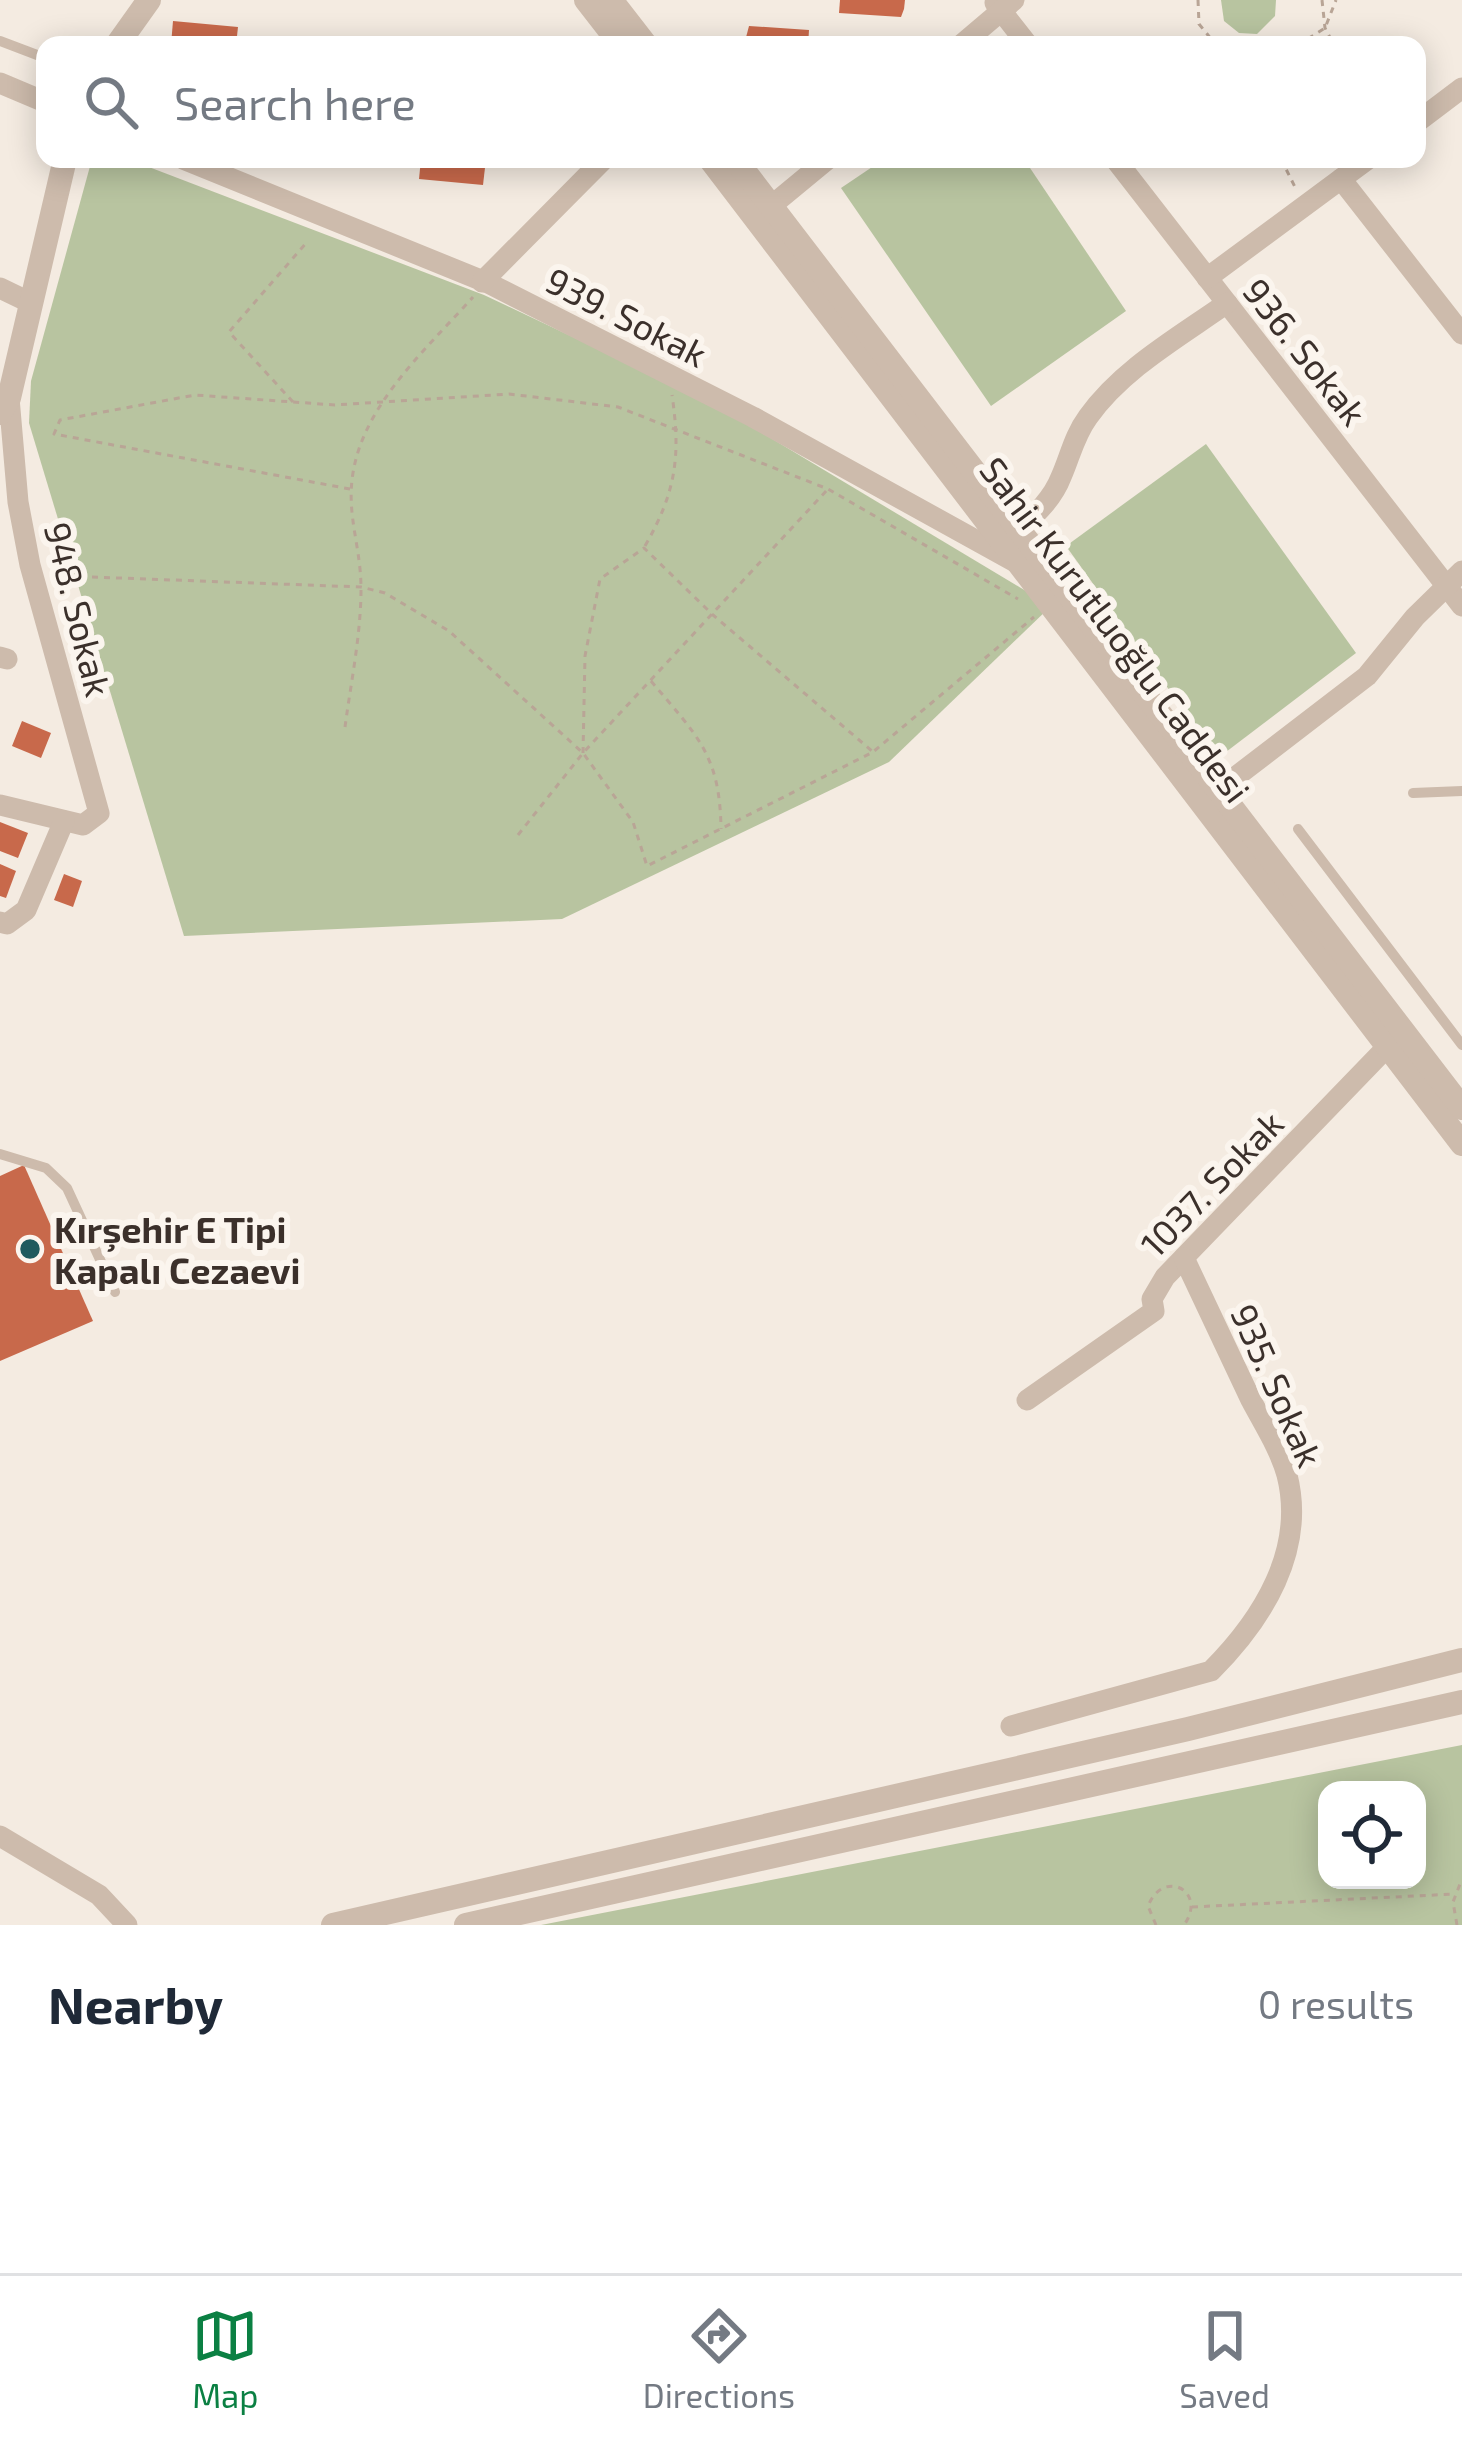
<!DOCTYPE html>
<meta charset="utf-8">
<style>
:root{--surface:#fff;--page:#f2f2f3;--text:#1f2937;--muted:#747a83;--line:#e0e1e3;--accent:#0b8043}
body{margin:0;font-family:"Exo 2",sans-serif;background:var(--page);color:var(--text)}
.controls{position:absolute;right:36px;bottom:36px;display:grid;overflow:hidden;border-radius:24px;box-shadow:0 6px 30px #0003}
.controls button{width:108px;height:108px;display:grid;place-items:center;padding:0;border:0;border-bottom:3px solid var(--line);background:var(--surface);color:var(--text);font:60px sans-serif}
.list{margin:0;padding:0;list-style:none}
h2{display:flex;justify-content:space-between;align-items:center;height:156px;margin:0;padding:0 48px;font-size:51px}
h2 small{font-size:39px;font-weight:400;color:var(--muted)}
.icon{flex:none;width:66px;height:66px;fill:none;stroke:currentColor;stroke-width:2;stroke-linecap:round;stroke-linejoin:round}
.map{position:relative;flex:none;width:1462px;height:1925px;overflow:hidden}
.search{position:absolute;background:var(--surface);box-shadow:0 6px 30px #0003;left:36px;right:36px;top:36px;height:132px;display:flex;align-items:center;gap:30px;box-sizing:border-box;padding:0 42px;border-radius:24px;color:var(--muted);font-size:45px}
.sheet{height:348px;background:var(--surface)}
nav{display:flex;justify-content:space-around;align-items:center;box-sizing:border-box;height:168px;border-top:3px solid var(--line);background:var(--surface);font-size:33px;color:var(--muted)}
nav a{display:grid;justify-items:center;gap:6px}
nav .on{color:var(--accent)}
.map>svg:first-child{display:block}
.green{fill:#b8c4a0;fill-rule:evenodd}
.building{fill:#c8694b}
.lines{fill:none;stroke-linecap:round;stroke-linejoin:round}
.path{stroke:#b9a596;stroke-width:3;stroke-dasharray:6 6;stroke-linecap:butt}
.service{stroke:#cdbbac;stroke-width:10}
.minor{stroke:#cdbbac;stroke-width:21}
.tertiary{stroke:#cdbbac;stroke-width:24}
.poi-dot{fill:#1f5a5e;stroke:#fbf5ee;stroke-width:4.5}
.labels{text-anchor:middle;dominant-baseline:central;stroke-width:12;stroke-linejoin:round;paint-order:stroke}
.street-label{font-size:36px;fill:#3b302b;stroke:#fbf5ee}
.poi-label{font-size:36px;font-weight:bold;fill:#3b302b;stroke:#fbf5ee;text-anchor:start}
</style>
<div class="map">
<svg width="1462" height="1925" viewBox="0 0 1462 1925">
<rect width="100%" height="100%" fill="#f4ebe1"/>
<g class="green">
<polygon points="1221,0 1276,0 1275,16 1257,34 1239,33 1224,21"/>
<polygon points="92,159 128,159 484,295 714,404 1051,606 889,762 562,919 184,936 29,423 31,381"/>
<polygon points="884,159 1024,159 1126,311 991,406 841,188"/>
<polygon points="1206,444 1356,653 1218,758 1066,546"/>
<path d="M1462,1745V1925H541ZM1327,1790H1417V1880H1327Z"/>
</g>
<g class="building">
<polygon points="840,0 905,0 904,9 901,17 839,13"/>
<polygon points="173,21 238,27 236,45 171,45"/>
<polygon points="749,26 809,30 808,45 744,45"/>
<polygon points="421,159 486,159 483,185 419,179"/>
<polygon points="22,721 51,733 41,758 12,746"/>
<polygon points="0,822 28,833 18,858 0,851"/>
<polygon points="0,864 16,871 6,898 0,896"/>
<polygon points="64,874 82,881 73,907 54,900"/>
<polygon points="24,1165 93,1321 0,1361 0,1176"/>
</g>
<g class="lines">
<g class="path">
<polyline points="1198,0 1199,24 1216,45"/>
<polyline points="1322,0 1325,28 1334,45"/>
<polyline points="1298,45 1325,28 1336,0"/>
<polyline points="1281,159 1296,189"/>
<polyline points="293,402 229,332 307,242"/>
<polyline points="350,489 54,434 60,420 195,395 335,405 509,394 618,407 828,489 1018,599"/>
<path d="M645,546C676,492 681,456 672,395"/>
<polyline points="92,577 361,587 385,593 449,631 583,753 633,822 647,866 873,752 1034,617"/>
<path d="M651,681C697,736 720,754 721,829"/>
<path d="M345,727C351,682 361,634 361,589C361,539 341,506 358,452C377,392 432,343 473,297"/>
<polyline points="583,753 585,656 600,579 644,548 713,615 872,751"/>
<polyline points="518,835 583,753 828,489"/>
<polyline points="1192,1907 1455,1894"/>
<path d="M1156,1925L1148,1906C1164,1867 1208,1892 1184,1925"/>
<polyline points="1457,1925 1453,1902 1462,1879"/>
</g>
<g class="service">
<polyline points="0,41 45,58"/>
<polyline points="1413,793 1462,791"/>
<polyline points="1298,829 1462,1045"/>
<polyline points="0,1154 46,1168 67,1188 115,1292"/>
</g>
<g class="minor">
<polyline points="995,3 1028,45"/>
<polyline points="961,45 1014,0"/>
<polyline points="0,83 45,102"/>
<polyline points="1417,122 1462,88"/>
<polyline points="183,159 488,283 753,417 1019,564"/>
<polyline points="1115,159 1462,606"/>
<polyline points="1341,179 1462,334"/>
<polyline points="759,216 828,159"/>
<polyline points="1207,278 1368,159"/>
<polyline points="482,282 604,159"/>
<polyline points="0,288 31,303"/>
<path d="M1020,529C1036,514 1053,498 1061,477C1070,457 1074,436 1088,417C1122,369 1179,337 1227,303"/>
<polyline points="0,657 7,659"/>
<polyline points="1208,798 1367,676 1415,617 1462,571"/>
<polyline points="0,805 83,825 99,813 30,565 18,502 9,398"/>
<polyline points="0,922 7,924 26,910 64,821"/>
<polyline points="1027,1400 1154,1311 1152,1299 1165,1277 1388,1046"/>
<path d="M1011,1726L1211,1671C1263,1619 1306,1550 1287,1475C1280,1449 1263,1423 1251,1400C1229,1353 1206,1305 1184,1258"/>
<polyline points="0,1836 99,1895 127,1925"/>
</g>
<g class="tertiary">
<polyline points="586,0 621,45"/>
<polyline points="611,0 646,45"/>
<polyline points="117,45 149,0"/>
<polyline points="710,159 1462,1144"/>
<polyline points="735,159 1462,1108"/>
<polyline points="0,413 9,398 65,159"/>
<polyline points="333,1925 1188,1729 1462,1660"/>
<polyline points="466,1925 1462,1702"/>
</g>
</g>
<circle class="poi-dot" cx="30" cy="1249" r="12"/>
<g class="labels">
<g class="street-label">
<text transform="translate(627 316) rotate(27)">939. Sokak</text>
<text transform="translate(1306 351) rotate(52)">936. Sokak</text>
<text transform="translate(79 609) rotate(76)">948. Sokak</text>
<text transform="translate(1116 629) rotate(53)">Sahir Kurutluoğlu Caddesi</text>
<text transform="translate(1211 1183) rotate(-46)">1037. Sokak</text>
<text transform="translate(1278 1385) rotate(66)">935. Sokak</text>
</g>
<g class="poi-label">
<text x="54" y="1228">Kırşehir E Tipi<tspan x="54" dy="41">Kapalı Cezaevi</tspan></text>
</g>
</g>
</svg>
<div class="controls">
<button><svg class="icon" aria-label="locate" viewBox="0 0 24 24"><circle cx="12" cy="12" r="6"/><path d="M12 2v4M12 18v4M2 12h4M18 12h4"/></svg></button>
</div>
<div class="search"><svg class="icon" aria-label="search" viewBox="0 0 24 24"><circle cx="10" cy="10" r="6"/><path d="M15 15l6 6"/></svg>Search here</div>
</div>
<section class="sheet">
<h2>Nearby<small>0 results</small></h2>
<ul class="list">
</ul>
</section>
<nav>
<a class="on"><svg class="icon" aria-label="map" viewBox="0 0 24 24"><path d="M3 6l6-2 6 2 6-2v14l-6 2-6-2-6 2zM9 4v14M15 6v14"/></svg>Map</a>
<a><svg class="icon" aria-label="directions" viewBox="0 0 24 24"><path d="M12 3l9 9-9 9-9-9zM9 14v-3h6M13 9l2 2-2 2"/></svg>Directions</a>
<a><svg class="icon" aria-label="saved" viewBox="0 0 24 24"><path d="M7 4h10v16l-5-4-5 4z"/></svg>Saved</a>
</nav>
